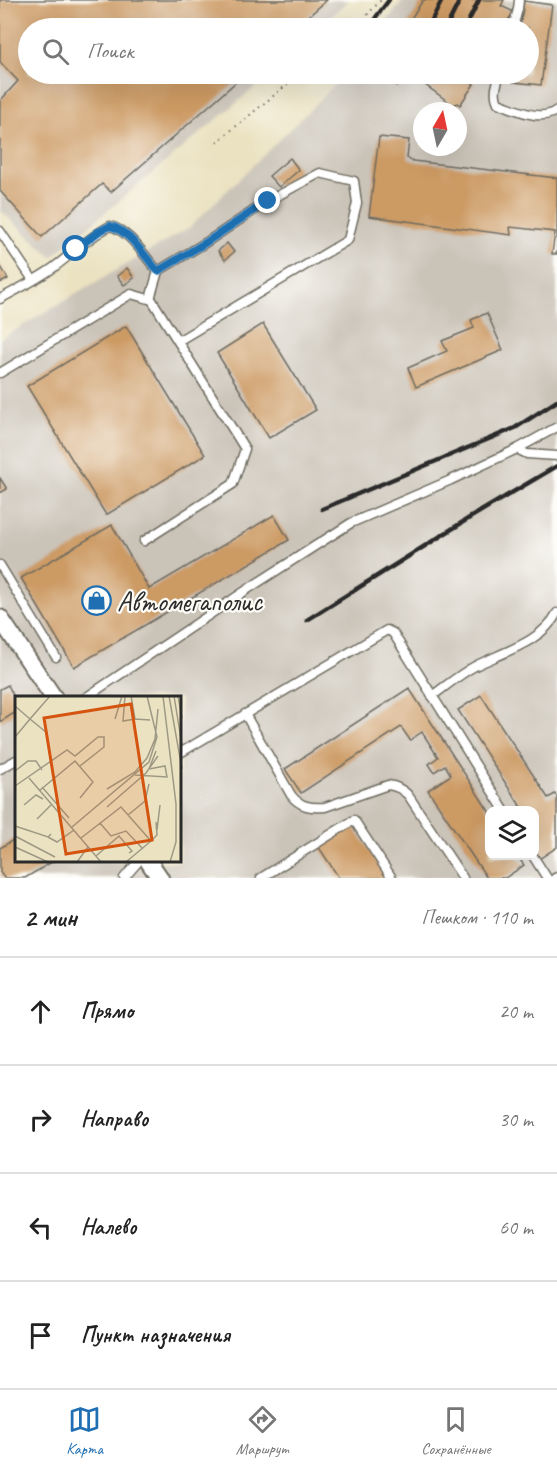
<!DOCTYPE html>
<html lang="ru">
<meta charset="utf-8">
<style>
:root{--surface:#fff;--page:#f2f2f2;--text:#222;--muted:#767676;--line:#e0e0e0;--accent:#1f6fb2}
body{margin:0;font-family:Caveat,sans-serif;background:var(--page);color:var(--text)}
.controls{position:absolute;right:18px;bottom:18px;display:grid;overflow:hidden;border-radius:12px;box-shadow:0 6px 24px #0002}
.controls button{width:54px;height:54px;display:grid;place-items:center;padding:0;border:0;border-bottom:2px solid var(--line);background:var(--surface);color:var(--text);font:30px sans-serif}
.compass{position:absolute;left:413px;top:102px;width:54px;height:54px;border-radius:50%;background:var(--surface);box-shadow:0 6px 24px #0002;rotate:9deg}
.stop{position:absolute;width:18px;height:18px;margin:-14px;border:4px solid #1f6fb2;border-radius:50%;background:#fff}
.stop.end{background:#1f6fb2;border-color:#fff;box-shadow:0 2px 6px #0008}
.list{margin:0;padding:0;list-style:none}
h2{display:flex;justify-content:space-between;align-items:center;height:78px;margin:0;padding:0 24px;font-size:26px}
h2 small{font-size:20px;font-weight:400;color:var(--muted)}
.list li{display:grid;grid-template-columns:39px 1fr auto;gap:18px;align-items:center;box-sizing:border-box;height:108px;padding:0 24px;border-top:2px solid var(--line)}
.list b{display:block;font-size:22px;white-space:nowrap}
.list em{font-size:20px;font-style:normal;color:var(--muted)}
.icon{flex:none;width:33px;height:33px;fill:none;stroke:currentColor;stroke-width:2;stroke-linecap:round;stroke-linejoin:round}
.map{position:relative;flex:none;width:557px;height:878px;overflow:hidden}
.search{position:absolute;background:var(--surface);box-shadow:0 6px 24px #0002;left:18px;right:18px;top:18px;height:66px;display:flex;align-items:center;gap:15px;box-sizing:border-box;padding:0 21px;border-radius:33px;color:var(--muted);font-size:22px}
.sheet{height:510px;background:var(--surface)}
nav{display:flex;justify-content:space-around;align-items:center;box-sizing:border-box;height:84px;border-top:2px solid var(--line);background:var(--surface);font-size:16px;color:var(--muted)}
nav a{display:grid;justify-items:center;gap:3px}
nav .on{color:var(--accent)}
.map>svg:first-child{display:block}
.industrial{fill:#cac3b8;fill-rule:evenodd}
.building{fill:#cc9a63}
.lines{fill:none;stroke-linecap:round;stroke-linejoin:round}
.service-casing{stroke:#6e6b60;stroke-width:11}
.minor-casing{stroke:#6e6b60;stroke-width:20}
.path{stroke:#6e6b60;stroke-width:2;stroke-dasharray:1.5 4.5;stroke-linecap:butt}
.service{stroke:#fff;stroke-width:8}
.minor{stroke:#fff;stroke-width:16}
.rail{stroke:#2b2b2b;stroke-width:4.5}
.route{stroke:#1f6fb2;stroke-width:8}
.labels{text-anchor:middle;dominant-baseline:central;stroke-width:4.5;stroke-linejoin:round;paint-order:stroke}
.poi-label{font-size:28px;fill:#2b2b2b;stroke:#fdfcf7;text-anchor:start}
.inset-road{fill:none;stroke:#9e9985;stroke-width:1.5}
.view{fill:#d5540f;fill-opacity:0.15;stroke:#d5540f;stroke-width:3}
.inset-edge{fill:none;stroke:#2b2b2b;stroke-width:3}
</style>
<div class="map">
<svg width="557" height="878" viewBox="0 0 557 878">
<rect width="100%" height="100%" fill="#fdfcf7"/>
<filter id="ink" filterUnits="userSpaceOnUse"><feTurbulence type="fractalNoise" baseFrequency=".0167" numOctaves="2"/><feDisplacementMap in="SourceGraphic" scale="12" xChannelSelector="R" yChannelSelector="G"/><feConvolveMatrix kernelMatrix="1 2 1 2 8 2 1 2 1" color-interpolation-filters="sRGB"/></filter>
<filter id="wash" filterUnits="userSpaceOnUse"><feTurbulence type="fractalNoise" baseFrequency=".008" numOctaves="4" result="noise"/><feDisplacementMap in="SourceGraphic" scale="24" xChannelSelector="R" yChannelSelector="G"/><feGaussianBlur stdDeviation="1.35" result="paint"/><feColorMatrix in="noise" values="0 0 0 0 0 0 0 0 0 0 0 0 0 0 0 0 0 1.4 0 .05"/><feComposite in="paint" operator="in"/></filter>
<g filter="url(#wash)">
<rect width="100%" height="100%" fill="#ebe2c1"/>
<g class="industrial">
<polygon points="0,0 349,0 318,28 28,28 28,74 271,74 52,257 0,210"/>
<path d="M403,0H557V878H0V339L190,227L346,74H528V28H382ZM422,111H458V147H422ZM16,698H180V862H16ZM490,810H534V856H490Z"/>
</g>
<g id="blocks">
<g class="building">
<polygon points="0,0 327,0 295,28 28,28 28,74 245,74 111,192 102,184 42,237 0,191 0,101 18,81 0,62"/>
<polygon points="423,0 504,0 501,6 514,12 502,28 405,28"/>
<polygon points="524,1 552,5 541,85 513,82 514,74 528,74 528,28 520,28"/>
<polygon points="391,74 401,74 405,77 397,86 388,78"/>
<polygon points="410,74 470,74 467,78 474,84 460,105 457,103 453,105"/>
<polygon points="379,137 409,140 407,158 413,161 557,178 557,254 552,254 555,232 510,227 511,235 369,216"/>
<polygon points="290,158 299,170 279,187 269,176"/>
<polygon points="227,243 234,252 225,260 218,251"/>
<polygon points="0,265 8,279 0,283"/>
<polygon points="127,268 134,278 124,285 117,276"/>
<polygon points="487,313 503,350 416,387 408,368 447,351 442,341 474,328 471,320"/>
<polygon points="263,324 316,410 269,438 217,353"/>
<polygon points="126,326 205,455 106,515 27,386"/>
<polygon points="0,478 7,489 0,493"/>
<polygon points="274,515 289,540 74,667 21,578 112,525 149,589"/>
<polygon points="8,685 16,701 16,712 0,722 0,689"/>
<polygon points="409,688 490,813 490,856 517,856 524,865 505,878 487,878 428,790 451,775 445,765 434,772 429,764 438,757 422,732 410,740 401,727 301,793 285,769"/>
<polygon points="481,695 548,798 555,794 557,797 557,847 539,859 534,852 534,810 523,810 458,710"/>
<polygon points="352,824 388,878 339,878 318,846"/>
<polygon points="16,838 16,862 52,862 25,878 4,878 0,872 0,848"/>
</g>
</g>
</g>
<g filter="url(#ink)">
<use href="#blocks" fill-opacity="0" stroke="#6e6b60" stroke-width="1.5"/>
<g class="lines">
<defs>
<g id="service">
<polyline points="513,28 518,9 519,0"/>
<path d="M500,74C497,84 493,93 498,103C516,109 540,123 557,110"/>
<polyline points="0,231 33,280"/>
<path d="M0,299C18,289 36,280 53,268C72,254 89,237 110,226C130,231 144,256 158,271L205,243L268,201L320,173L354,181L357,203L348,240L178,341"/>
<polyline points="150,299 158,271"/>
<polyline points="0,373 131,294 152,300 245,449 233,484 144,541"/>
<polyline points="517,449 527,454 557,456"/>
<polyline points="0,565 56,657"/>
<path d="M432,696C446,686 460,674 475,666C503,652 542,642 557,613"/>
<polyline points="85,698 251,587 351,523 451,480 517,449 557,427"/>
<path d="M245,714L291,795C300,807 311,808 325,807L388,785C397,786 402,789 408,795L463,878"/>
<polyline points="180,753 387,630 393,633 504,810"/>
<polyline points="0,769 16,760"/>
<polyline points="533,856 547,878"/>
<polyline points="124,878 138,862"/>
<polyline points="261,878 354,820 392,878"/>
<polyline points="555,878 557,877"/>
</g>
<g id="minor">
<polyline points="0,618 54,698"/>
<polyline points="149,862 160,878"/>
</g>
</defs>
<use href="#service" class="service-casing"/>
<use href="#minor" class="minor-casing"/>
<g class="path">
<polyline points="355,28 381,0"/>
<polyline points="217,142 300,74"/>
</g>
<use href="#service" class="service"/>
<use href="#minor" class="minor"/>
<g class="rail">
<polyline points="376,17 389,0"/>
<polyline points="428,28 442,0"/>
<polyline points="446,28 460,0"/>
<polyline points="465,28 479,0"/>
<polyline points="441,76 443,74"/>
<polyline points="322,509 515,428 557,401"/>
<polyline points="307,620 471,517 557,466"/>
</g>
</g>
</g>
<g class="lines" filter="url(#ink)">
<path class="route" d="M76,249L98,232L110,226C130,231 144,256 158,271L205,243L268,201"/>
</g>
<defs>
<symbol id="shop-ring" viewBox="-11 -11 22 22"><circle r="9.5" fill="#fdfcf7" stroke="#1f6fb2" stroke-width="1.5"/><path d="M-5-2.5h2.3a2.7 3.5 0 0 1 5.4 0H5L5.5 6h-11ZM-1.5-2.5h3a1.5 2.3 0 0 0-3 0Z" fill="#1f6fb2"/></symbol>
</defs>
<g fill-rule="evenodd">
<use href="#shop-ring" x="80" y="584" width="33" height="33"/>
</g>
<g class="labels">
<g class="poi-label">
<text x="117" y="601">Автомегаполис</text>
</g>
</g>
<g transform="translate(15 696)">
<rect width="166" height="166" fill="#ebe2c1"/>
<path class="inset-road" d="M110,0L108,25L120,23M116,0L120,23L135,24M148,0L161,108V146L155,166M154,0L167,73M159,0L167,49M163,0L167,22M0,10L15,23L0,41M100,23L107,0M32,37L15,23L35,0M0,75L13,65H21L27,74M120,79L152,81L150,70L134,73L141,55M14,82L86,166M0,90L52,54L60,60L83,41H89V51L65,70M27,91L54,122M92,93L120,76L132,62L140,43L143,13M24,95L60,65L78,86L65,102M9,109L21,99L28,103M92,111L131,77L143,60M113,119L130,105L134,88M22,123L36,109M85,127L96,140L111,135L128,153M0,130L33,141L36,138M57,131L134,66L142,41L132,0M142,134L145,109M0,140L40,161M33,141L42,146L59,134M66,142L106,111L136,145L111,166M136,145L142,139L141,126M0,151L33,166M81,160L104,140L117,155L114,157M62,166L73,151"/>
<path class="view" d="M116,8L137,144L51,158L29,22Z"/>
<rect width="166" height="166" class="inset-edge"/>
</g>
</svg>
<div class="controls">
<button><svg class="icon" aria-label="layers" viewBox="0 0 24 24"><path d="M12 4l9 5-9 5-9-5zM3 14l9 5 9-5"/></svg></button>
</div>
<svg class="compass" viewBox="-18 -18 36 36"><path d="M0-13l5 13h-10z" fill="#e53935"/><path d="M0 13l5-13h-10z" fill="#767676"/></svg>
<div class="stop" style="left:76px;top:249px"></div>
<div class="stop end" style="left:268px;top:201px"></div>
<div class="search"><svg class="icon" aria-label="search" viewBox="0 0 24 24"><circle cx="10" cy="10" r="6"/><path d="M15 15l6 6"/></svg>Поиск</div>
</div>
<section class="sheet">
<h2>2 мин<small>Пешком · 110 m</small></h2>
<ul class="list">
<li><svg class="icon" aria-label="ahead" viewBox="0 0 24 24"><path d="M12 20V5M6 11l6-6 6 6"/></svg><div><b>Прямо</b></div><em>20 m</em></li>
<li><svg class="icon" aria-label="right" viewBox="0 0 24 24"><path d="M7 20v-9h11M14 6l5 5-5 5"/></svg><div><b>Направо</b></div><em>30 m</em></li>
<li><svg class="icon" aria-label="left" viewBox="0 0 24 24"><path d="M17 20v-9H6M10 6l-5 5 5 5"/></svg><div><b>Налево</b></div><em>60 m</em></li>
<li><svg class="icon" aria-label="arrive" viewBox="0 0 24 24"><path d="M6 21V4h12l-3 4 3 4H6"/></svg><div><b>Пункт назначения</b></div></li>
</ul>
</section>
<nav>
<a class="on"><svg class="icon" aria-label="map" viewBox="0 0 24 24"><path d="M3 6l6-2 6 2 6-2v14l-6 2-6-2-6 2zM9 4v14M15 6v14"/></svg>Карта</a>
<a><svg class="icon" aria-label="directions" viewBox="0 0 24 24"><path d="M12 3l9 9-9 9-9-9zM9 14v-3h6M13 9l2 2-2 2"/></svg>Маршрут</a>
<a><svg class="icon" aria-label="saved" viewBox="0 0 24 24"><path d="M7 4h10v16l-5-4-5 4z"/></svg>Сохранённые</a>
</nav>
